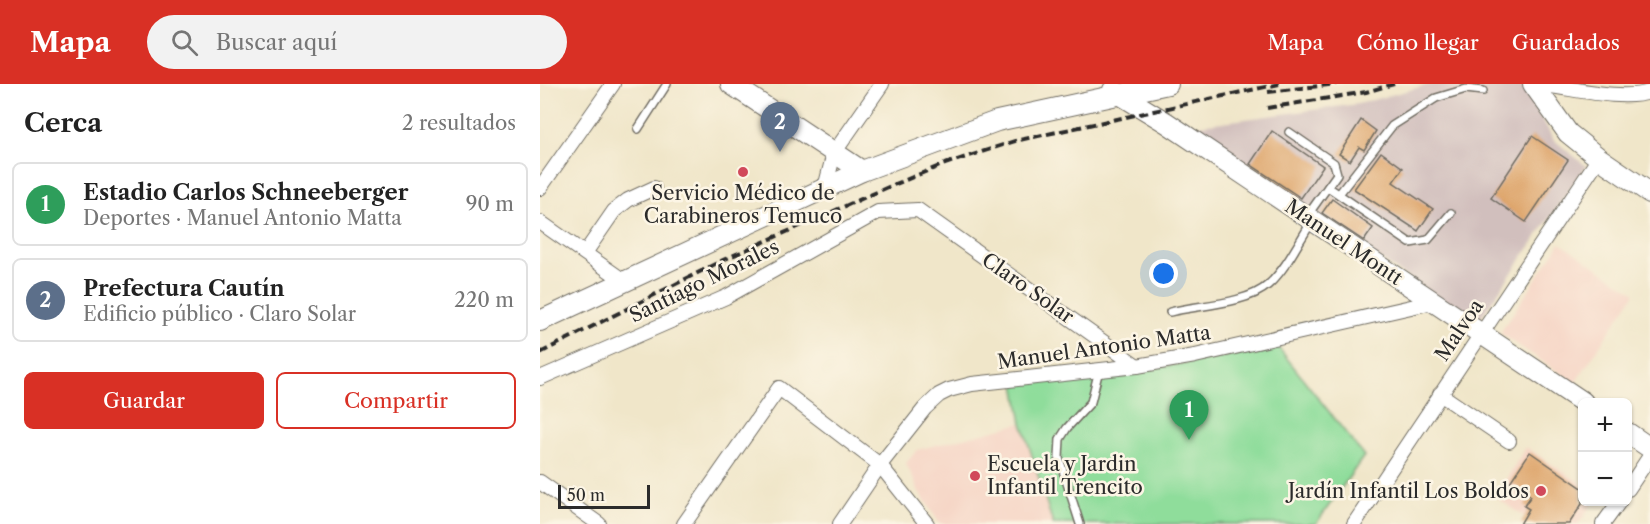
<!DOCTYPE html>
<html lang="es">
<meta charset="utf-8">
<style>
:root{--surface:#fff;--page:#f2f2f2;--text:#222;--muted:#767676;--line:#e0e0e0;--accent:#d93025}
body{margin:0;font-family:"Libre Caslon Text",serif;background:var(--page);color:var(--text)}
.controls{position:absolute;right:18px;bottom:18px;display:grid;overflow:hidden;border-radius:9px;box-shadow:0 2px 4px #0004}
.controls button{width:54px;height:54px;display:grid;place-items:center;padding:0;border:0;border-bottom:2px solid var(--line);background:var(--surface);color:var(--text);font:30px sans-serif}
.scale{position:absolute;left:18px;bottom:15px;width:92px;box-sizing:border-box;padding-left:6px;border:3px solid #2b2b2b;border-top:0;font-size:16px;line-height:21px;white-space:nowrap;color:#2b2b2b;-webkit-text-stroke:4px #fcf5e5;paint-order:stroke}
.you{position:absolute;left:624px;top:190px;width:21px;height:21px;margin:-15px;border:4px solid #fff;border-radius:50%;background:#1a73e8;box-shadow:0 0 0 9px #1a73e833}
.badge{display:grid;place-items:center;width:39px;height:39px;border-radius:50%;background:var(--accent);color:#fff;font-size:20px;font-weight:700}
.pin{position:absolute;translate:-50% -50px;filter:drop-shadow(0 2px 3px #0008)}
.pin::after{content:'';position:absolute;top:32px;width:21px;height:18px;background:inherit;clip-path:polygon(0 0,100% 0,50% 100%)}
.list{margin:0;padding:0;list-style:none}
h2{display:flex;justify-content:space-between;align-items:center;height:78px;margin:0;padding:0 24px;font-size:26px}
h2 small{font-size:20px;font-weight:400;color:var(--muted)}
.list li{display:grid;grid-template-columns:39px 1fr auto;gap:18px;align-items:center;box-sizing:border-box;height:84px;margin:0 12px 12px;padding:0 12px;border:2px solid var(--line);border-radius:9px}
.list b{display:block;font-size:22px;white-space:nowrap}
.list p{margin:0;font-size:20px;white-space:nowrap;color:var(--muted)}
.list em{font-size:20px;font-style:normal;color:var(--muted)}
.actions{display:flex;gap:12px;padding:18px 24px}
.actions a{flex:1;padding:14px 0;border:2px solid var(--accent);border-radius:9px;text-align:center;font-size:21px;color:var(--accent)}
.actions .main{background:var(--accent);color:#fff}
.icon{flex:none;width:33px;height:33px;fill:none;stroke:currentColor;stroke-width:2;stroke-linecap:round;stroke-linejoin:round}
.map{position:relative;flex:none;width:1110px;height:440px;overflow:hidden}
header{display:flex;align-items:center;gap:36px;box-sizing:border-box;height:84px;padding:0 30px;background:var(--accent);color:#fff}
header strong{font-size:28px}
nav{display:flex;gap:33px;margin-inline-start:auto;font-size:21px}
.search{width:420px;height:54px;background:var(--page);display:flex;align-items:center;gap:15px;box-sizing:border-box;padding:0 21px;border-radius:33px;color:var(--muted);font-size:22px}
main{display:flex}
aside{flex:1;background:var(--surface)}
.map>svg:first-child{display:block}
.built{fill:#f5d2c2}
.industrial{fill:#d1bfbd}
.green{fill:#8fdd9b;stroke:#5d8463;stroke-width:1.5}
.building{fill:#dda368}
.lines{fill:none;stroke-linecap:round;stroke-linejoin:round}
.lane-casing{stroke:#706c62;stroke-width:10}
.street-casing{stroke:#706c62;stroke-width:16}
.secondary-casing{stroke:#706c62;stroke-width:22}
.lane{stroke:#fff;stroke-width:7}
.street{stroke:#fff;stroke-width:14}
.secondary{stroke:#fff;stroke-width:20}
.rail{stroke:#2b2b2b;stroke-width:4;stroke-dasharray:9 4.5;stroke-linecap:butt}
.poi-dot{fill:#d1495b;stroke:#fcf5e5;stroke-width:2}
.labels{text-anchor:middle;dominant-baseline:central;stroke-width:5;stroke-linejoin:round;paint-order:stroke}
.poi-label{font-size:20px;fill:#2b2b2b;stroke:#fcf5e5}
.street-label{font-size:20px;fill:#2b2b2b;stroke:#fcf5e5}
</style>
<header>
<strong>Mapa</strong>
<div class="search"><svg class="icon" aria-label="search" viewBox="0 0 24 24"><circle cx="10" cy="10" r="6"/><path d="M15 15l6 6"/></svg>Buscar aquí</div>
<nav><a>Mapa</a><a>Cómo llegar</a><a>Guardados</a></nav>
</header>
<main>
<aside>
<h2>Cerca<small>2 resultados</small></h2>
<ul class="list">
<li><span class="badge" style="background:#2e9e5b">1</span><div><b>Estadio Carlos Schneeberger</b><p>Deportes · Manuel Antonio Matta</p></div><em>90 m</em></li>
<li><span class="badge" style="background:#5c6f8a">2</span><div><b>Prefectura Cautín</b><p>Edificio público · Claro Solar</p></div><em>220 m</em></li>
</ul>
<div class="actions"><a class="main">Guardar</a><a>Compartir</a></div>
</aside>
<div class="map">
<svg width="1110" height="440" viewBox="0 0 1110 440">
<rect width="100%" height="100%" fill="#fcf5e5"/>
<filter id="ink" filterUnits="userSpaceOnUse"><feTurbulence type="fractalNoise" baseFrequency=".0167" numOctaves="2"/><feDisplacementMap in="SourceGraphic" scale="12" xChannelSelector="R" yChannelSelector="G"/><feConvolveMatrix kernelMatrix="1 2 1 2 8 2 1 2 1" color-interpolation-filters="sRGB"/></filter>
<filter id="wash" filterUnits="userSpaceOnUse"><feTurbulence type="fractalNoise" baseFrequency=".008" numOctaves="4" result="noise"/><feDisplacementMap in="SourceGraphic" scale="24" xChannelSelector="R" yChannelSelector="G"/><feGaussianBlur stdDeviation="1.35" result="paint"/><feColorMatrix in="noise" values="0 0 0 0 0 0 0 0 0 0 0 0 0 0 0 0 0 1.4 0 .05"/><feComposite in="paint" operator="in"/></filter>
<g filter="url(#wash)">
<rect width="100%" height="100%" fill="#f0e6c9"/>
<g class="built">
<polygon points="1020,159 1095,209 1035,299 960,249"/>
<polygon points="482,339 513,440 400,440 378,406 366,379 377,366"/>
<polygon points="986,363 1042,400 1042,418 1054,418 1038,440 996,440 955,413"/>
</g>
<polygon class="industrial" points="892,0 982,0 1014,56 1046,82 936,240 645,43 818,20"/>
<polygon class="green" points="738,263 824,372 776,440 513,440 482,339 475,300 604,286"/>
<g id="blocks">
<g class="building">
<polygon points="821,36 836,47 824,66 819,63 810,77 799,70"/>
<polygon points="732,47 783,82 761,114 710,80"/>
<polygon points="992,52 1028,76 986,138 951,114"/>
<polygon points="841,68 863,84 853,98 893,125 878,147 814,105"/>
<polygon points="792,115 833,144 824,157 782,129"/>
<polygon points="990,368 1042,404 1042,420 1029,440 980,440 989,425 984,422 991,412 970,398"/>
</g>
</g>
</g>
<g filter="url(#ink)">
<use href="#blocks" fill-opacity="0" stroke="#706c62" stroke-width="1.5"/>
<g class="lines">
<defs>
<g id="lane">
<polyline points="98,45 127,0"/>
<polyline points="749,48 794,79 797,90 767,132"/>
<polyline points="788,103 870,159 888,156 911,129"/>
<polyline points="799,110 852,42 896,14 926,5 943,7"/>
<path d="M630,228C658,221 707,220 728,201C746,185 758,159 771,139"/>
<polyline points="540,440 519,374 520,355 527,344 551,318 559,286"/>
</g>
<g id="street">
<path d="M993,0C1026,2 1079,18 1110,8"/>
<polyline points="0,104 73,0"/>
<polyline points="285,104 294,69 342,0"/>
<polyline points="0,138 84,197"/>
<polyline points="45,169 74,127 88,116 114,104"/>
<polyline points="0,294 186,213 338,128 378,126 597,282"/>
<polyline points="900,310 969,357"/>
<polyline points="0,398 59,440"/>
<polyline points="1088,405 1110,372"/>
<polyline points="144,440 239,304 340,381 387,440"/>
<polyline points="300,440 340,381 385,324 399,311 409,306 432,300 597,282 655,272 893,218"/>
<polyline points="814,440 1059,74"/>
<polyline points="1063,440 1079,418"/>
</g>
<g id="secondary">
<polyline points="191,0 322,87"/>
<polyline points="993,0 1028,49 1059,74 1110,109"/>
<polyline points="573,6 627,39 1043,318"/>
<polyline points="0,237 322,87 457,37 628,0"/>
<polyline points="1088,349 1110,364"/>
</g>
</defs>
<use href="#lane" class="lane-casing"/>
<use href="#street" class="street-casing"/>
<use href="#secondary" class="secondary-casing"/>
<use href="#lane" class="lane"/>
<use href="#street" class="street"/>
<use href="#secondary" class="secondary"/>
<g class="rail">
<polyline points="728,8 796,0"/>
<polyline points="727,24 826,8 854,0"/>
<polyline points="0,269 183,176 346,104 402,81 475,57 739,0"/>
</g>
</g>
</g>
<g class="poi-dot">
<circle cx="203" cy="88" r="6"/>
<circle cx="435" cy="392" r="6"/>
<circle cx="1001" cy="407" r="6"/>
</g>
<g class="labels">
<g class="poi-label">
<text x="203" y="109">Servicio Médico de<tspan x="203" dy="23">Carabineros Temuco</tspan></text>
<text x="447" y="380" text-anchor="start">Escuela y Jardin<tspan x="447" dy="23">Infantil Trencito</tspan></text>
<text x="989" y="407" text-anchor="end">Jardín Infantil Los Boldos</text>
</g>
<g class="street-label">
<text transform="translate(804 158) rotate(34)">Manuel Montt</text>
<text transform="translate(164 197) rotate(-26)">Santiago Morales</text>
<text transform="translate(488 204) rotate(35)">Claro Solar</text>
<text transform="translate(919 246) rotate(-56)">Malvoa</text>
<text transform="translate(564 263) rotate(-8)">Manuel Antonio Matta</text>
</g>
</g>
</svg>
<div class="controls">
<button>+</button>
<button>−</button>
</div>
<div class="scale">50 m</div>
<div class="you"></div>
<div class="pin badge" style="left:649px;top:356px;background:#2e9e5b">1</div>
<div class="pin badge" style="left:240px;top:68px;background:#5c6f8a">2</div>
</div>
</main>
